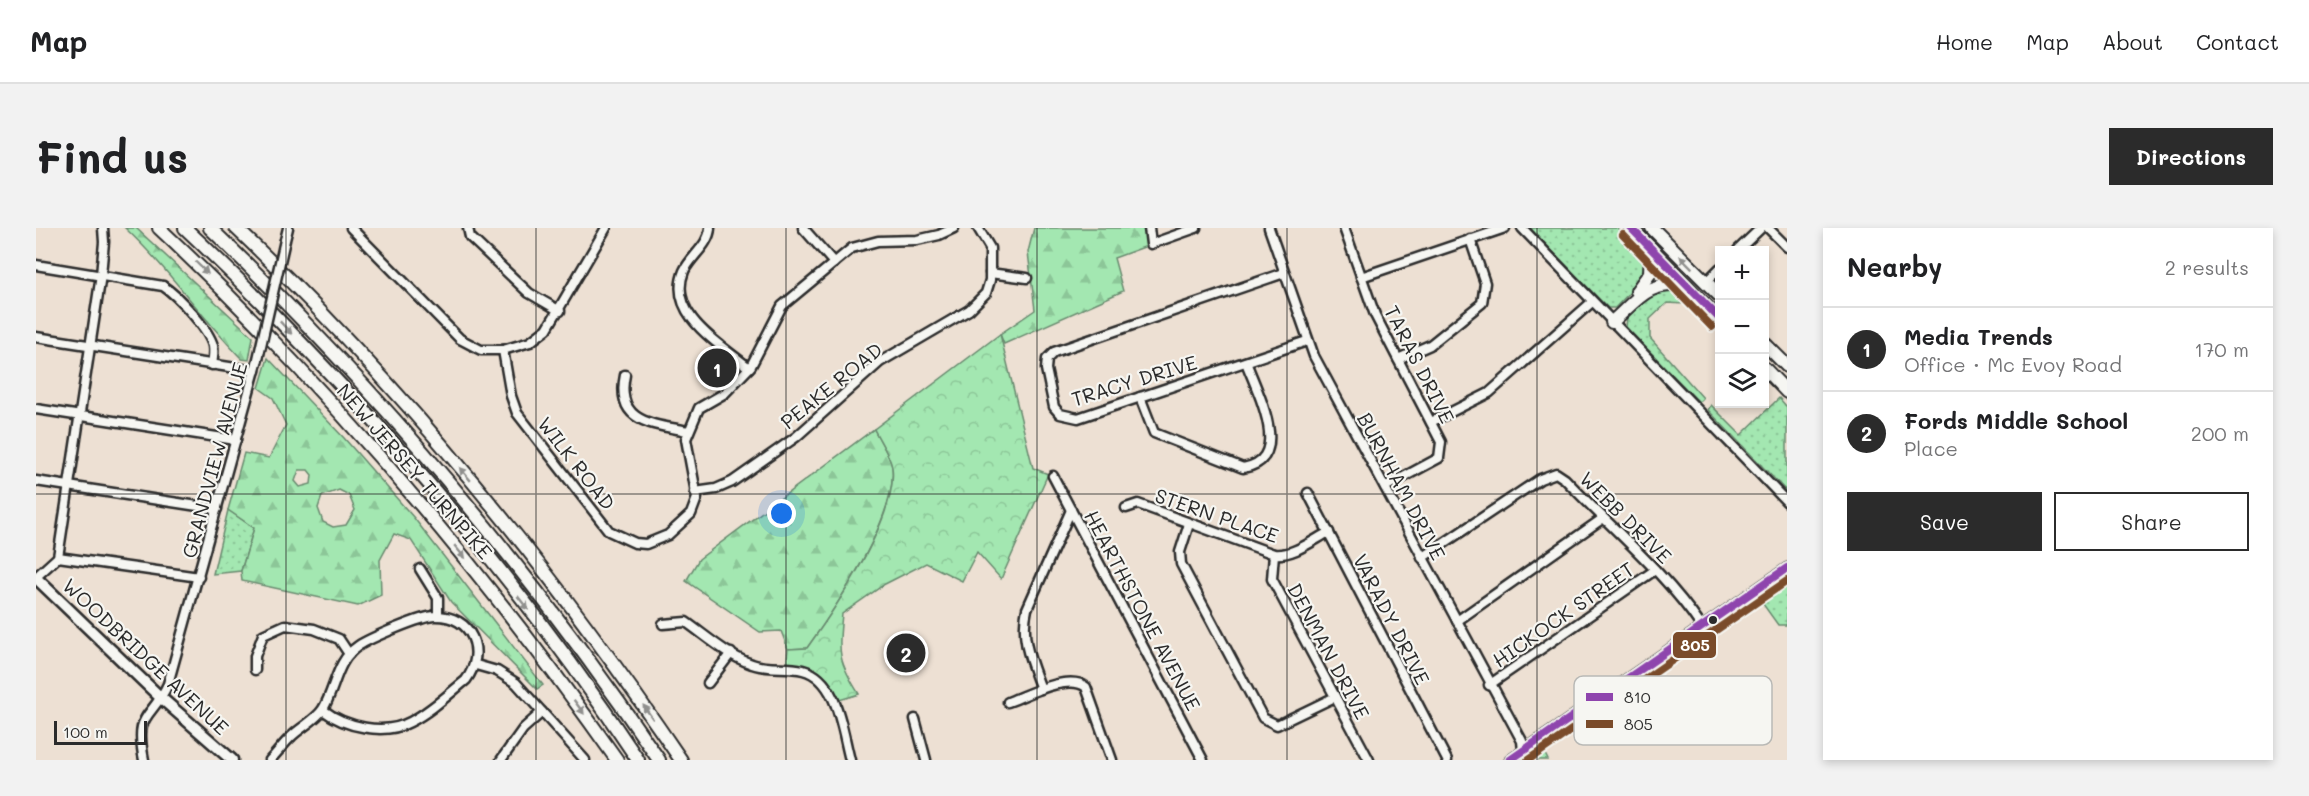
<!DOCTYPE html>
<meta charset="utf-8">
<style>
:root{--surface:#fff;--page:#f2f2f2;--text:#202124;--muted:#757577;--line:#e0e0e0;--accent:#2b2b2b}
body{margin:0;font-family:Mali,sans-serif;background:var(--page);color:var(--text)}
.controls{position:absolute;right:18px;top:18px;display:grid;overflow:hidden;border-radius:0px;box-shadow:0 3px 9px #0003}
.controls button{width:54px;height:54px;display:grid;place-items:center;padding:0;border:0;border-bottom:2px solid var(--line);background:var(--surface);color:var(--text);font:30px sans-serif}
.scale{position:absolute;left:18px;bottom:15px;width:93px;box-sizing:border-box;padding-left:6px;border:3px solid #2b2b2b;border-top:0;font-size:16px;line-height:21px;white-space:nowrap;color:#2b2b2b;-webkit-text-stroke:4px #f6f6f2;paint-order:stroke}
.you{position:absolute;left:746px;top:286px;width:21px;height:21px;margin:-15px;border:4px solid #fff;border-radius:50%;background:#1a73e8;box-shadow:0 0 0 9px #1a73e833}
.badge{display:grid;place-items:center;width:39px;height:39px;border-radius:50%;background:var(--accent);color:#fff;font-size:20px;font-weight:700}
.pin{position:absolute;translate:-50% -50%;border:3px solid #fff;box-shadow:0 2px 6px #0006}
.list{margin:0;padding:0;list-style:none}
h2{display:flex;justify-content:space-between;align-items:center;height:78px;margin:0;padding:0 24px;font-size:26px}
h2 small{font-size:20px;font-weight:400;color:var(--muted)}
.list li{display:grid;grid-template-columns:39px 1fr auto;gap:18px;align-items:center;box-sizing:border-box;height:84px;padding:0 24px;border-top:2px solid var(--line)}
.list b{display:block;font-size:22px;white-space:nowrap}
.list p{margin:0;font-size:20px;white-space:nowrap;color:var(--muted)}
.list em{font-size:20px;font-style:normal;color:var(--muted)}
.actions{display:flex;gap:12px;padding:18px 24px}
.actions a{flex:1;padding:14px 0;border:2px solid var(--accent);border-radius:0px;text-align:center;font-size:21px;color:var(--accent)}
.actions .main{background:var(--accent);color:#fff}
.icon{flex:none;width:33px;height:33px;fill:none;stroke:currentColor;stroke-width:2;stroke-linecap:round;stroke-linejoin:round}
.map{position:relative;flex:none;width:1751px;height:532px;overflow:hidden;border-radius:0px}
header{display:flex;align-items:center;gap:36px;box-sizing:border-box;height:84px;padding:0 30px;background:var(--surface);border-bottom:2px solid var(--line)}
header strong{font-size:28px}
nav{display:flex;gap:33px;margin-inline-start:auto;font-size:21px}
.intro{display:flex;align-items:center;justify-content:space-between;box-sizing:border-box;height:144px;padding:0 36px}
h1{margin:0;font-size:42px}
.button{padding:15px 27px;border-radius:0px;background:var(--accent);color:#fff;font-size:21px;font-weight:700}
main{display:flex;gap:36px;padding:0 36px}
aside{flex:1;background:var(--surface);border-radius:0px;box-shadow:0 3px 9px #0003}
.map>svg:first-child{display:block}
.grass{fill:url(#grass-dots);stroke:#67896e;stroke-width:1.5}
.forest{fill:url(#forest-firs);stroke:#67896e;stroke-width:1.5;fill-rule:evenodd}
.park{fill:url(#park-crowns);stroke:#67896e;stroke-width:1.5}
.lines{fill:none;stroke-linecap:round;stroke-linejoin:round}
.minor-casing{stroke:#2b2b2b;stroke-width:13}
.major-casing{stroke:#2b2b2b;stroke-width:15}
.highway-casing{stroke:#2b2b2b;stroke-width:16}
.minor{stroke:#f6f6f2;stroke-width:8}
.major{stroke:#f6f6f2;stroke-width:10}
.highway{stroke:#f6f6f2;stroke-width:12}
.minor-bridge-casing{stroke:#2b2b2b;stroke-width:13;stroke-linecap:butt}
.minor-bridge{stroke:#f6f6f2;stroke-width:8}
.bus-1-casing{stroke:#f6f6f2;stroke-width:12}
.bus-2-casing{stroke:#f6f6f2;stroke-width:12}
.bus-1{stroke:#8e44ad;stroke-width:8}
.bus-2{stroke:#7a4b2a;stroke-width:8}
.oneway{fill:#90908e}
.grid{fill:none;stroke:#2b2b2b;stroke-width:1.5;stroke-opacity:0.55}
.bus-dot{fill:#2b2b2b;stroke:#f6f6f2;stroke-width:2}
.labels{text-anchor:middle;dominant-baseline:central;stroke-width:4.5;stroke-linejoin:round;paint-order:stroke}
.street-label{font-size:20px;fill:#2b2b2b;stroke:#f6f6f2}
.key{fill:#f6f6f2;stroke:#b9b9b6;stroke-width:1.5}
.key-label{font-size:16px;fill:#2b2b2b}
.line-badge{stroke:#f6f6f2;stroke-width:2}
.badge-label{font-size:16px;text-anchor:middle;font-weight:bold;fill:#fff}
</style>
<header>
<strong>Map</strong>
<nav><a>Home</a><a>Map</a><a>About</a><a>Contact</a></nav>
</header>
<div class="intro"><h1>Find us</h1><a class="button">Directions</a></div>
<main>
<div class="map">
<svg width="1751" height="532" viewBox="0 0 1751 532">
<defs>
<pattern id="grass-dots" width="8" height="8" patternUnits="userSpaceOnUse" patternTransform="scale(1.5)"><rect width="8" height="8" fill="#a3e7b1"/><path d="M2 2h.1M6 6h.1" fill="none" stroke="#8cc698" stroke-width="1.8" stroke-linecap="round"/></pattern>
<pattern id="forest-firs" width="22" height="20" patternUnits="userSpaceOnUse" patternTransform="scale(1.5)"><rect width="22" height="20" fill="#a3e7b1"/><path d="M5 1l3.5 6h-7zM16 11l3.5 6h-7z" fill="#8cc698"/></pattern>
<pattern id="park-crowns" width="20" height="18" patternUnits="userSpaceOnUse" patternTransform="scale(1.5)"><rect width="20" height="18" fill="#a3e7b1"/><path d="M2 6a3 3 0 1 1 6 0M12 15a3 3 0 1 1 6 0" fill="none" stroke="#8cc698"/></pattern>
</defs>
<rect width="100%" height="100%" fill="#ede0d3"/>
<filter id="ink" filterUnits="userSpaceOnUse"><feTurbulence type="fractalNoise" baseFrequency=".0167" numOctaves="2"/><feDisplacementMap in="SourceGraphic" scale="12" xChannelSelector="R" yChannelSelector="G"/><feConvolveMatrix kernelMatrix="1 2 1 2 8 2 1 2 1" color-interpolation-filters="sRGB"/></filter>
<g filter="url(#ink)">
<g class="grass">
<path d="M1494,0H1581C1621,41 1617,40 1579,80H1572Z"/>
<polygon points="1617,62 1638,63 1652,73 1649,76 1631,75 1614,91 1614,110 1667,170 1663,174 1590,99 1591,89"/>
<polygon points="1743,170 1751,179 1751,264 1672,182 1675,177 1705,207"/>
<polygon points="192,282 218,300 205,343 177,346"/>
<polygon points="1751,352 1751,397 1742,397 1724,372"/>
</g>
<g class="forest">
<path d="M89,0H100L217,109L213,132L206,131C165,89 132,40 89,0Z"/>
<polygon points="998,0 1108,0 1111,18 1078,30 1087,63 968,116 964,106 999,82 992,24"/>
<path d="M232,130L308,210L378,290L507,457L501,461L415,374L375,312L358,306L344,332L345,367L322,378L206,353L205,343L218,300L192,282L208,225L233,230L250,197L237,170L223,160ZM263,242H272L276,247L275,256L264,259L259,253ZM303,262L313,267L319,282L310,297L297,299L287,294L282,280L286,268Z"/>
<path d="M838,201C843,212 854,227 856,239C862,287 799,381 771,420L752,421L745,403L724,404L650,353L663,331Z"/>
</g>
<g class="park">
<path d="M964,106L997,240L1012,246L965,351L941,324L926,353L890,335L849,356L806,386C802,426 802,433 823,466L797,474L776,447L750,441L752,421L771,420C799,381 863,287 856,239C854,227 843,212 838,201Z"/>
<polygon points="1506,520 1512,532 1493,532 1492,529"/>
</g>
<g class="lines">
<defs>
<g id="minor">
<polyline points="315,0 424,111 445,122 467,122 494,114 511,101 570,0"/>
<polyline points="432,0 434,9 493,65 524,83"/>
<path d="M674,0C673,17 655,28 648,43C630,87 686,117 713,140"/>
<polyline points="767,0 798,35"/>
<polyline points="1113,0 1115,16 1160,0"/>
<polyline points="1233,0 1278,128 1486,513 1487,523"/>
<polyline points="1308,0 1339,87 1405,214 1403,230 1349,259"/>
<polyline points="1486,0 1751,274"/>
<polyline points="1732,0 1751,19"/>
<polyline points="249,12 252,0"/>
<polyline points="1702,22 1725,0"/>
<path d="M0,37L127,58C141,67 173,101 177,118C178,124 177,131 176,137"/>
<polyline points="954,45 991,50"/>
<polyline points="1248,45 1018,124 1011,131 1010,141 1018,179 1024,186 1042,190 1271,113"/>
<polyline points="1325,49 1469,0"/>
<polyline points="1670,54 1684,40"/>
<polyline points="0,109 219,143"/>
<polyline points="467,122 475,168 481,185 573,303 599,315 610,316 632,307 655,286 661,270 650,211 663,180 689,165 715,138 746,78 798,35 816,20 842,13 881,12 903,7 918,0"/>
<polyline points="1362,131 1394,117 1446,75 1449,55 1434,11"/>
<path d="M589,147C579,195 616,196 652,203"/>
<path d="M1104,169L1118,205L1207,240C1258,232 1221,164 1210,134"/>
<polyline points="0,181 200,212"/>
<polyline points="1395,194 1453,165 1556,74"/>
<polyline points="1017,248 1167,532"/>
<polyline points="0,253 181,281"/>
<polyline points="659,264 680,261 696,254 760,209 844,134 933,82 950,65 954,52 954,20 942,0"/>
<polyline points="1272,265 1411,532"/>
<path d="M1090,280L1102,276L1238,326C1257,328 1276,313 1293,304"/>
<polyline points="1153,296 1144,324 1145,336 1227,490 1241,497 1299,469"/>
<polyline points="1238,326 1236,351 1333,532"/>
<polyline points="22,329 163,349"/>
<path d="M1386,330L1504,251L1520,245L1529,251C1575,300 1628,343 1665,398"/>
<polyline points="384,341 402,370 402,387"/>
<polyline points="0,349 22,329 65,47 68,14 67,0"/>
<polyline points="1421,393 1566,291"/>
<path d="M627,396L650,394C670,408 692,428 716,436C732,442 750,438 767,442C802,451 806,503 814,532"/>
<polyline points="440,437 461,443 480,455 549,532"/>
<polyline points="219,442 219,428 227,407 249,397 278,401 303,411 313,426"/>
<polyline points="672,455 695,425"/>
<polyline points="1453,457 1619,342"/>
<path d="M1005,461C995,434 984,411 991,381L1035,282"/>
<path d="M972,474C991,467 1033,445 1050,459L1076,532"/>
<polyline points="879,491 890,532"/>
<path d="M108,532C98,483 115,493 132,456L222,131"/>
<path d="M234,532C242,524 248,515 256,508C265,499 280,492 287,481C300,459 300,433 322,418C334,410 386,388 399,388C436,387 451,424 430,452C413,466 394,484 374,494C348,508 309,499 287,482"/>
<polyline points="465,532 487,501 506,484"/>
<polyline points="1474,532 1751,340"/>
</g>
<polyline id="major" points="0,350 124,469 196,532"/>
<g id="highway">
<path d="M123,0C294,161 446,340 581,532"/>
<path d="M149,0C317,159 474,339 602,532"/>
<path d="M174,0C342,161 493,340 623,532"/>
<path d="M200,0C367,158 516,342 645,532"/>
<polyline points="1595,0 1684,92"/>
<polyline points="1616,0 1684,68"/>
<polyline points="1601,63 1614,45 1615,20"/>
<path d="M1576,94C1603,70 1612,52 1651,58"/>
<polyline points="1728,115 1751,138"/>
<polyline points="1728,140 1751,164"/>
</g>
</defs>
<use href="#minor" class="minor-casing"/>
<use href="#major" class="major-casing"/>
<use href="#highway" class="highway-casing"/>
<use href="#minor" class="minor"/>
<use href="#major" class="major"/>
<use href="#highway" class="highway"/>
<defs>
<polyline id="minor-bridge" points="222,131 249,12"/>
</defs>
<use href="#minor-bridge" class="minor-bridge-casing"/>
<use href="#minor-bridge" class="minor-bridge"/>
<defs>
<g id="bus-1">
<polyline points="1595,0 1684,91"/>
<polyline points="1474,532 1751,340"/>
</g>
<g id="bus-2">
<polyline points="1587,7 1676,99"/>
<polyline points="1492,532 1751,353"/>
</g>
</defs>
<use href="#bus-1" class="bus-1-casing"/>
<use href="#bus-2" class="bus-2-casing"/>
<use href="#bus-1" class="bus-1"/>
<use href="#bus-2" class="bus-2"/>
</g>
<defs><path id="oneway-solid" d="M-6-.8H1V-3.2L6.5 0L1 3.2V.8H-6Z" transform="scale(1.5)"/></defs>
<g class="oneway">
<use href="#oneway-solid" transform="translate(1650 34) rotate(-135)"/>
<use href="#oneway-solid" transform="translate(166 40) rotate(44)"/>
<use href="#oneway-solid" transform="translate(250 100) rotate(47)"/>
<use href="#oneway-solid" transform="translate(429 246) rotate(-130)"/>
<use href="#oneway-solid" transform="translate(424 324) rotate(50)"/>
<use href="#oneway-solid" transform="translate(487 375) rotate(52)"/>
<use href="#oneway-solid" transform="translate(543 479) rotate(54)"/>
<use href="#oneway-solid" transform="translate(612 484) rotate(-125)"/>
</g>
</g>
<path class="grid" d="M250,0V532M500,0V532M750,0V532M1001,0V532M1251,0V532M1501,0V532M0,266H1751"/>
<circle class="bus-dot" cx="1677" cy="392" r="5"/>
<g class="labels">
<g class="street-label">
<text transform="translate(1384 136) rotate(63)">TARAS DRIVE</text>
<text transform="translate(1098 152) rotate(-17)">TRACY DRIVE</text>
<text transform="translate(795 157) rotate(-39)">PEAKE ROAD</text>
<text transform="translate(178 232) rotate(-75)">GRANDVIEW AVENUE</text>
<text transform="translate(541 235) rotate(52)">WILK ROAD</text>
<text transform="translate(379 243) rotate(49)">NEW JERSEY TURNPIKE</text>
<text transform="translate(1366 258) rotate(62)">BURNHAM DRIVE</text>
<text transform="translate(1181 287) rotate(19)">STERN PLACE</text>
<text transform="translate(1590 289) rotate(45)">WEBB DRIVE</text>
<text transform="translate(1107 382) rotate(62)">HEARTHSTONE AVENUE</text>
<text transform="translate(1527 386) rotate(-35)">HICKOCK STREET</text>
<text transform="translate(1356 391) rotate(63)">VARADY DRIVE</text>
<text transform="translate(1293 423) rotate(62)">DENMAN DRIVE</text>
<text transform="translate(110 428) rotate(43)">WOODBRIDGE AVENUE</text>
</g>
</g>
<rect x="1538" y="448" width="198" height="69" rx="9" class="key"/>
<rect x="1550" y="465" width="27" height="8" fill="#8e44ad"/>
<rect x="1550" y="492" width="27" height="8" fill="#7a4b2a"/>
<g class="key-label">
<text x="1588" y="475">810</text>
<text x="1588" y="502">805</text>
</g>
<rect class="line-badge" x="1636" y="403" width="45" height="28" rx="6" fill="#7a4b2a"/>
<g class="badge-label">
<text x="1659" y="423">805</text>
</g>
</svg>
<div class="controls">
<button>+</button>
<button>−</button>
<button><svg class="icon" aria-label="layers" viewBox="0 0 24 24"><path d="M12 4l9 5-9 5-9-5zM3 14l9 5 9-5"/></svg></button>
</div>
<div class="scale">100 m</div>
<div class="you"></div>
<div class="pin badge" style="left:681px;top:140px">1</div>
<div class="pin badge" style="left:870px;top:425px">2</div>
</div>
<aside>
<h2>Nearby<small>2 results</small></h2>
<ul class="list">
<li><span class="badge">1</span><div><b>Media Trends</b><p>Office · Mc Evoy Road</p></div><em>170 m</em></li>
<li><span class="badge">2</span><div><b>Fords Middle School</b><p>Place</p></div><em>200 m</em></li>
</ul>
<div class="actions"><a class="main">Save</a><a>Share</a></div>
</aside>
</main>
